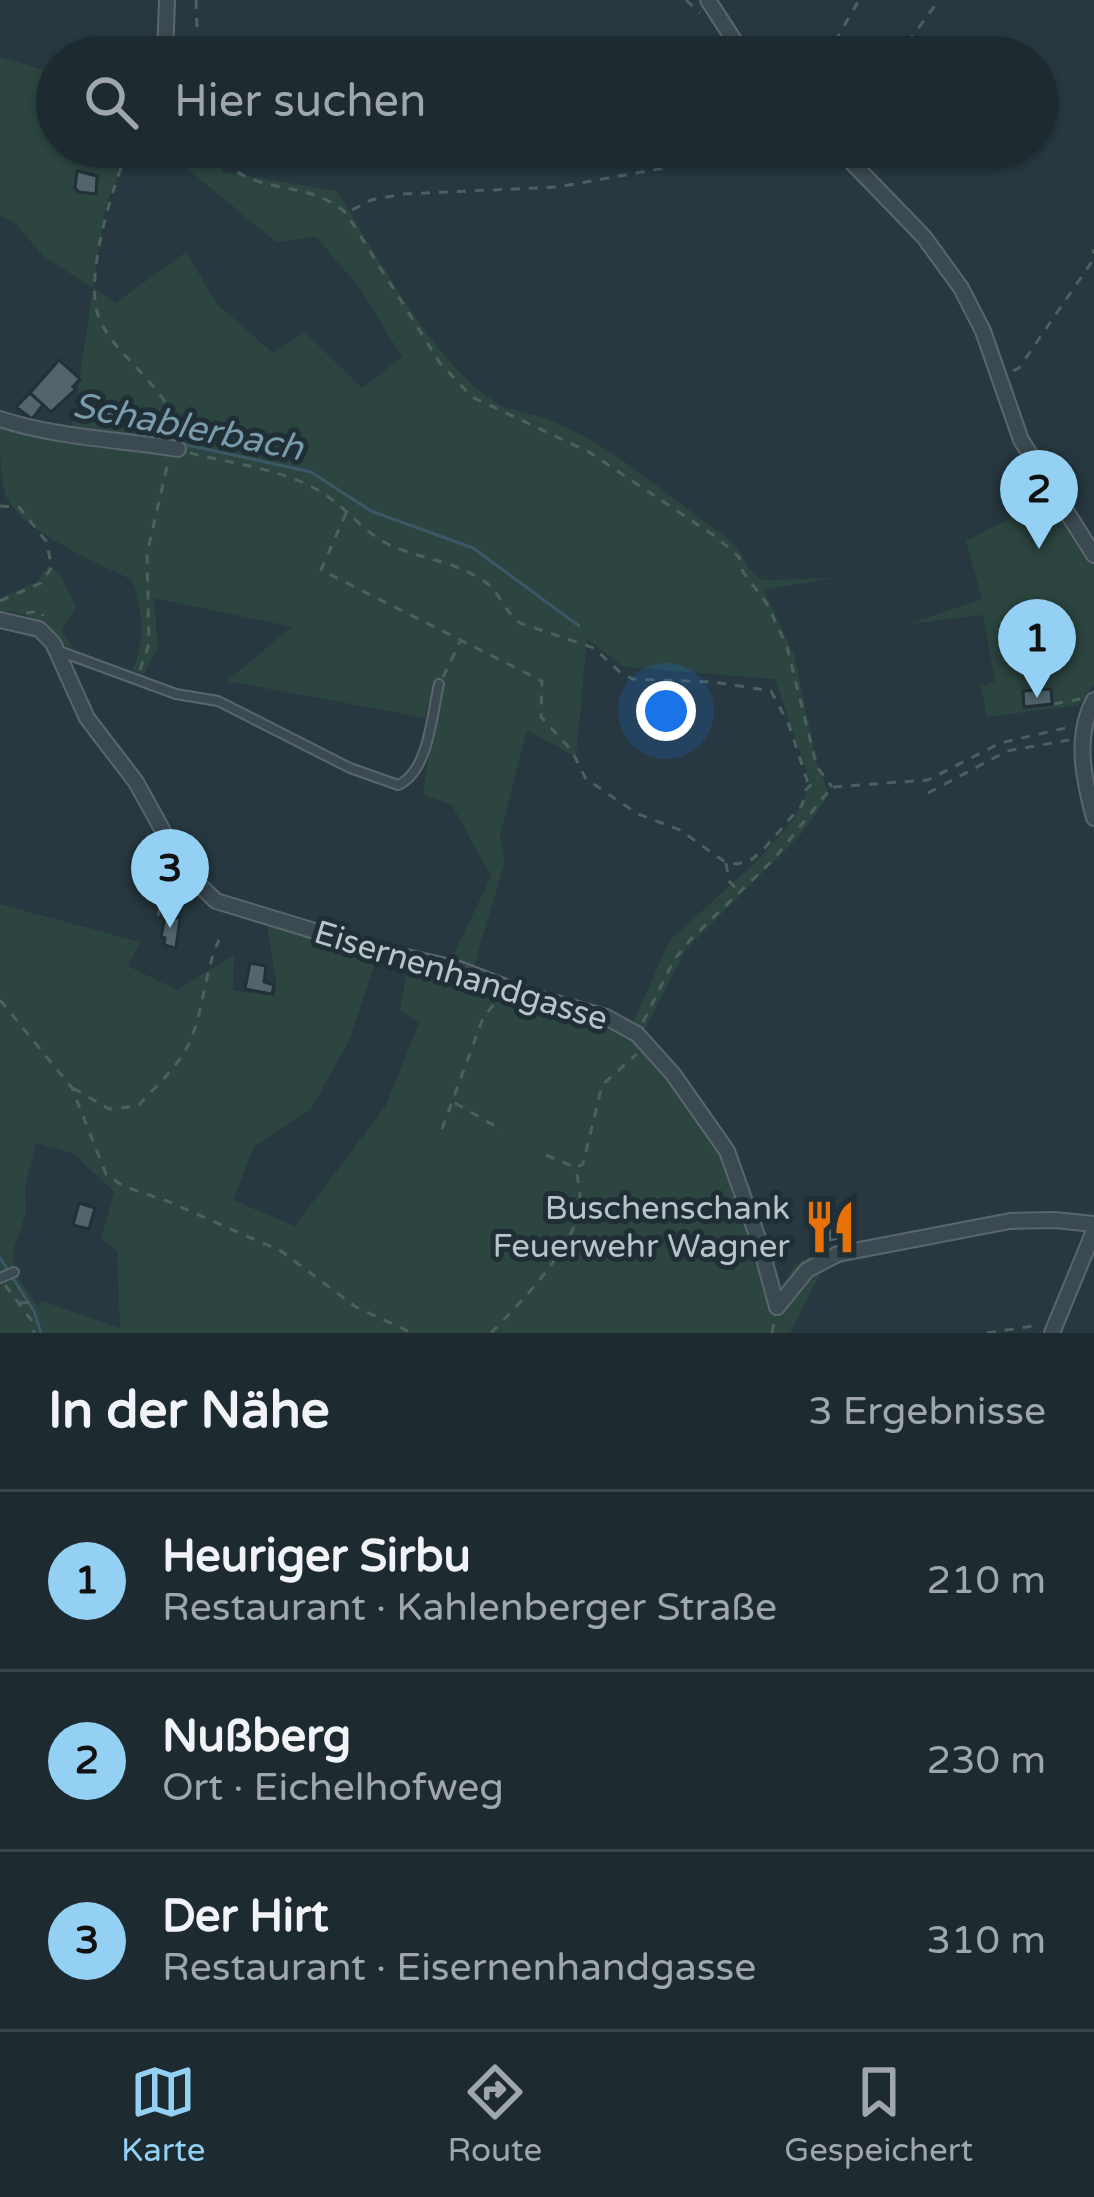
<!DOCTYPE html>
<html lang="de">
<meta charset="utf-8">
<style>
:root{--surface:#1d2a30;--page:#253238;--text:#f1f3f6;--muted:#a0a7ab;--line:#3b464c;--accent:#93d0f4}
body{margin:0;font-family:"Varela Round",sans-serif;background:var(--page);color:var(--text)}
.you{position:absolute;left:666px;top:711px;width:42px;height:42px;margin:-30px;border:9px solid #fff;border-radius:50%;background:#1a73e8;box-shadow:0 0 0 18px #1a73e833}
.badge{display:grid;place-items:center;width:78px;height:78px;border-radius:50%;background:var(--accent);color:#111;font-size:39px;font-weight:700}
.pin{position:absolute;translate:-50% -99px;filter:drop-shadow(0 3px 6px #0008)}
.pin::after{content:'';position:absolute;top:63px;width:42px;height:36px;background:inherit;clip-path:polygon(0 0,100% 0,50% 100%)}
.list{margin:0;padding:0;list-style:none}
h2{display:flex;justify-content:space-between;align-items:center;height:156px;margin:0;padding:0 48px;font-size:51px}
h2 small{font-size:39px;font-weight:400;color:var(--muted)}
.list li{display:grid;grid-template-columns:78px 1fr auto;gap:36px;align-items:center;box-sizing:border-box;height:180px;padding:0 48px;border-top:3px solid var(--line)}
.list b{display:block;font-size:45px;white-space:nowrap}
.list p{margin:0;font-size:39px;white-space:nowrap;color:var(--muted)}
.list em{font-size:39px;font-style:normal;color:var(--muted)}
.icon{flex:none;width:66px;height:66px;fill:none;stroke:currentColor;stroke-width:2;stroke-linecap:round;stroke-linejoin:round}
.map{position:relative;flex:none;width:1094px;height:1333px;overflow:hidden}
.search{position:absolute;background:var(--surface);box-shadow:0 3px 9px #0004;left:36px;right:36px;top:36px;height:132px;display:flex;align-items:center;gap:30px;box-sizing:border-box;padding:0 42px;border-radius:66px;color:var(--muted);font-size:45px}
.sheet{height:696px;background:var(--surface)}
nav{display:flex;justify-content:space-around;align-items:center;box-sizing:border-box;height:168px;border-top:3px solid var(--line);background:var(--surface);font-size:33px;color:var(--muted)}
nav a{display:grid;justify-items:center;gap:6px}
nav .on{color:var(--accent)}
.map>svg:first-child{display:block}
.green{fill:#2c4540;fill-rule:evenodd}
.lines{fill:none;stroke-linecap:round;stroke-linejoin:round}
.stream{stroke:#3b5866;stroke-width:3}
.building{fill:#52656d;stroke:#223037;stroke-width:3}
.lane-casing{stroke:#59666d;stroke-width:12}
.street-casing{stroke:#59666d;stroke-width:18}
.path{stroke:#4b615e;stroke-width:3;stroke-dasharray:9 9;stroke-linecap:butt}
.lane{stroke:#3b4950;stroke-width:8}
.street{stroke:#3b4950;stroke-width:14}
.labels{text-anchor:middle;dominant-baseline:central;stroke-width:10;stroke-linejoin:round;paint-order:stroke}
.street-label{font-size:33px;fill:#b8c3ca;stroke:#202e35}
.poi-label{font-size:33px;fill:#b8c3ca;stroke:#202e35;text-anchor:end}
.water-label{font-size:36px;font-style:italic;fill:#799bac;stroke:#202e35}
</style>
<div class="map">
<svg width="1094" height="1333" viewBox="0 0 1094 1333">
<rect width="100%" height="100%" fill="#273840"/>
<g class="green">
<path d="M0,57L57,74V147H130L105,208L93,287L115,303L186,252L217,304L273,353L305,332L362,388L402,357L359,287L316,237L276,242L185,167L169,147H210L223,172L337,191C376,253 434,364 495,402C510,412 530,412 547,419C581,433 613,452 641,474C670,496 701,518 729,540C744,552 746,572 764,580L835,578L764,590L795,657L816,760L829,795L801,834L687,948L643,1032L715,1124L779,1290L795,1265L812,1255L823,1268L790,1333H0V904L140,942L128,966L177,990L234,955L233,990L275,996L276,980L267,925L377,957L350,1039L311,1109L254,1147L233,1200L295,1226L386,1105L419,1023L400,1010L408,964C448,973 484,990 524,1001C567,1014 597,1019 637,1043L632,1024L670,940L759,859L794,819L811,785L775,679L624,667L587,639L576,757L527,730L500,837L505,861L473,969L449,963L491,877L452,805L423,795L439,684H434L425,718L227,681L292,627L154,598L158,649L143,675L132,670C147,640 142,611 132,580C97,562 19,531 5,494C0,473 0,448 0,426L43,436L72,428L93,288L43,256L13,221L0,216ZM36,1143L74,1154L114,1192L101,1239L117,1251L120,1328L42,1301L38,1306L20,1281L12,1255L26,1213L25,1186Z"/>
<polygon points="1050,497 1094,562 1094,685 1079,705 987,717 981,686 995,682 983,615 909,624 982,599 966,541"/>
<path d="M48,565L60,575L76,607L62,631L72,647L60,644C47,622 27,612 0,611V598L38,581Z"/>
</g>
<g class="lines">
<g class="stream">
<polyline points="83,430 127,435"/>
<polyline points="178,443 311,472 371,511 473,548 579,626"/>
<polyline points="0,1258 34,1311 41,1333"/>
</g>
</g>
<g class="building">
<polygon points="77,171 97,176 96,194 79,192 75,188"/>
<polygon points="59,360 80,379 73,387 76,389 51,412 30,393"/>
<polygon points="30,393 43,405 32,419 16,407"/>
<polygon points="107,405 149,413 146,429 104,420"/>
<polygon points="1051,689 1052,704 1024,707 1023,691"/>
<polygon points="165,917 180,918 176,948 164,945 165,938 161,937"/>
<polygon points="250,963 266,966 264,982 274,985 272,994 245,989"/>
<polygon points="79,1203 95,1208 89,1229 73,1225"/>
<polygon points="834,1211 839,1241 825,1244 820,1213"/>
</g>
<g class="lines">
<defs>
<g id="lane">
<path d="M59,651L176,694L218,701L350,768L398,785C429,772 432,713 439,684"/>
<polyline points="0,1278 14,1272"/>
</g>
<g id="street">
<polyline points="708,0 745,57"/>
<polyline points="165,57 167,0"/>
<polyline points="837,147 924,237 961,288 983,331 1021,440 1094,555"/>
<polyline points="125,155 132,147"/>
<path d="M0,419C57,438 119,439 178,449"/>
<polyline points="0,620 39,629 53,643 87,718 136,782 185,871 216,901 384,952 459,969 521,993 606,1017 637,1034 673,1074 727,1151 760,1244 777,1307"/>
<path d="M1094,700C1074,737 1084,780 1094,818"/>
<polyline points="777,1307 807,1270 838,1254 1010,1221 1055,1220 1094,1224"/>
<polyline points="1052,1333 1094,1231"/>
</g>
</defs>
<use href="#lane" class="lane-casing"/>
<use href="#street" class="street-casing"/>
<g class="path">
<polyline points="196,0 198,57"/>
<polyline points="686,0 700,13"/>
<polyline points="138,55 154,53"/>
<polyline points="826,57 859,0"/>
<polyline points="897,57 939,0"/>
<path d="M212,147C248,201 303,175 346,213L440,363L472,397L589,452L716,537L739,557L743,572L767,604L787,647L817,767L832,787"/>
<polyline points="810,147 823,151"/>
<path d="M121,168C108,203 86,279 98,315C106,337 122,352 137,368C156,390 176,409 181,439"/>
<polyline points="352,210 371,200 403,194 558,187 681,165 726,150 775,147"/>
<polyline points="1013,371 1019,368 1091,263 1094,249"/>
<path d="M190,453C233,464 286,469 324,494C348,509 363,532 390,545C423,560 452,560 484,581C501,593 504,612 520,623L594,648L622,674L633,679L714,682L771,691L789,725L809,786"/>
<polyline points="0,506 19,507 46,541 52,567 41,583 0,601"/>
<polyline points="346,513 321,570 542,681 541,717 572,751 586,779 638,814 680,830 725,862 737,864 751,860 763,850 802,805 806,790 818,777"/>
<polyline points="26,613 40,611 43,616"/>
<polyline points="140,670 149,644 147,554 168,462"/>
<polyline points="443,677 460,642"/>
<polyline points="1054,704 1080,699"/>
<polyline points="833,787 928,780 1000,743 1070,727"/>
<polyline points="928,793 1007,751 1069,740"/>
<polyline points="726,863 729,881 738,891"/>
<polyline points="158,916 160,908 165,909 187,887"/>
<polyline points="0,1000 72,1088 106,1174 123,1186 167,1201 281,1251 356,1307 412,1333"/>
<polyline points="643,1022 674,960 690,940 773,860 831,788"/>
<path d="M73,1088L109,1109L138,1106C152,1090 170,1074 182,1056C204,1023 202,976 219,940"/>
<polyline points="455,1103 502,1130"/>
<polyline points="442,1129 483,1018 498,999"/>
<polyline points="546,1155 574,1167"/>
<polyline points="5,1285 32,1321 34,1333"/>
<polyline points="20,1303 38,1302"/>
<path d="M491,1333C519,1304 566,1256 578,1216C583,1201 578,1183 576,1168L583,1164L602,1085L637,1054"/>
<polyline points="772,1333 774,1321"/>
<polyline points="987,1333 1039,1325"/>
</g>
<use href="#lane" class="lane"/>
<use href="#street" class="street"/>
</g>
<defs>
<symbol id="restaurant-bare" viewBox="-9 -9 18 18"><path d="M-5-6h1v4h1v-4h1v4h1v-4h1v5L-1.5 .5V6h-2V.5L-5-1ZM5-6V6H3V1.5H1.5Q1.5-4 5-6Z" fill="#e8710a" stroke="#202e35" stroke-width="2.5" paint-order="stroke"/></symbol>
</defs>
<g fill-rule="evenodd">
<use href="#restaurant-bare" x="792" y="1189" width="76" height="76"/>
</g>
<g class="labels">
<g class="street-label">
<text transform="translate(461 976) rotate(17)">Eisernenhandgasse</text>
</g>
<g class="poi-label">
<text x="790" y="1208">Buschenschank<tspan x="790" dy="38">Feuerwehr Wagner</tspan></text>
</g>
<g class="water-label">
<text transform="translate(188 427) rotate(11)">Schablerbach</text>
</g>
</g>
</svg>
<div class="you"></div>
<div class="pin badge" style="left:1037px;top:698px">1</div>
<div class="pin badge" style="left:1039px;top:549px">2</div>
<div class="pin badge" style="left:170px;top:928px">3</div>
<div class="search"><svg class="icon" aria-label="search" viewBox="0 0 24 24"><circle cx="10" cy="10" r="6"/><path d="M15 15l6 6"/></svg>Hier suchen</div>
</div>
<section class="sheet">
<h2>In der Nähe<small>3 Ergebnisse</small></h2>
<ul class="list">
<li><span class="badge">1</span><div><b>Heuriger Sirbu</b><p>Restaurant · Kahlenberger Straße</p></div><em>210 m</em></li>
<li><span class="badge">2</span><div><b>Nußberg</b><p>Ort · Eichelhofweg</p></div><em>230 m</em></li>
<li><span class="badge">3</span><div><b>Der Hirt</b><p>Restaurant · Eisernenhandgasse</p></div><em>310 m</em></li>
</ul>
</section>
<nav>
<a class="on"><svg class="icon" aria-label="map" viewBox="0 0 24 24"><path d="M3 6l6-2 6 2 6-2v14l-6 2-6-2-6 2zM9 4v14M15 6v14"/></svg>Karte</a>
<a><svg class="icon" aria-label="directions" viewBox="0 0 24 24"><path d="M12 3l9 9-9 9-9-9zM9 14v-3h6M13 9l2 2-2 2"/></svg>Route</a>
<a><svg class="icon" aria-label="saved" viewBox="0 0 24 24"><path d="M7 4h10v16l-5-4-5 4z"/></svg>Gespeichert</a>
</nav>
